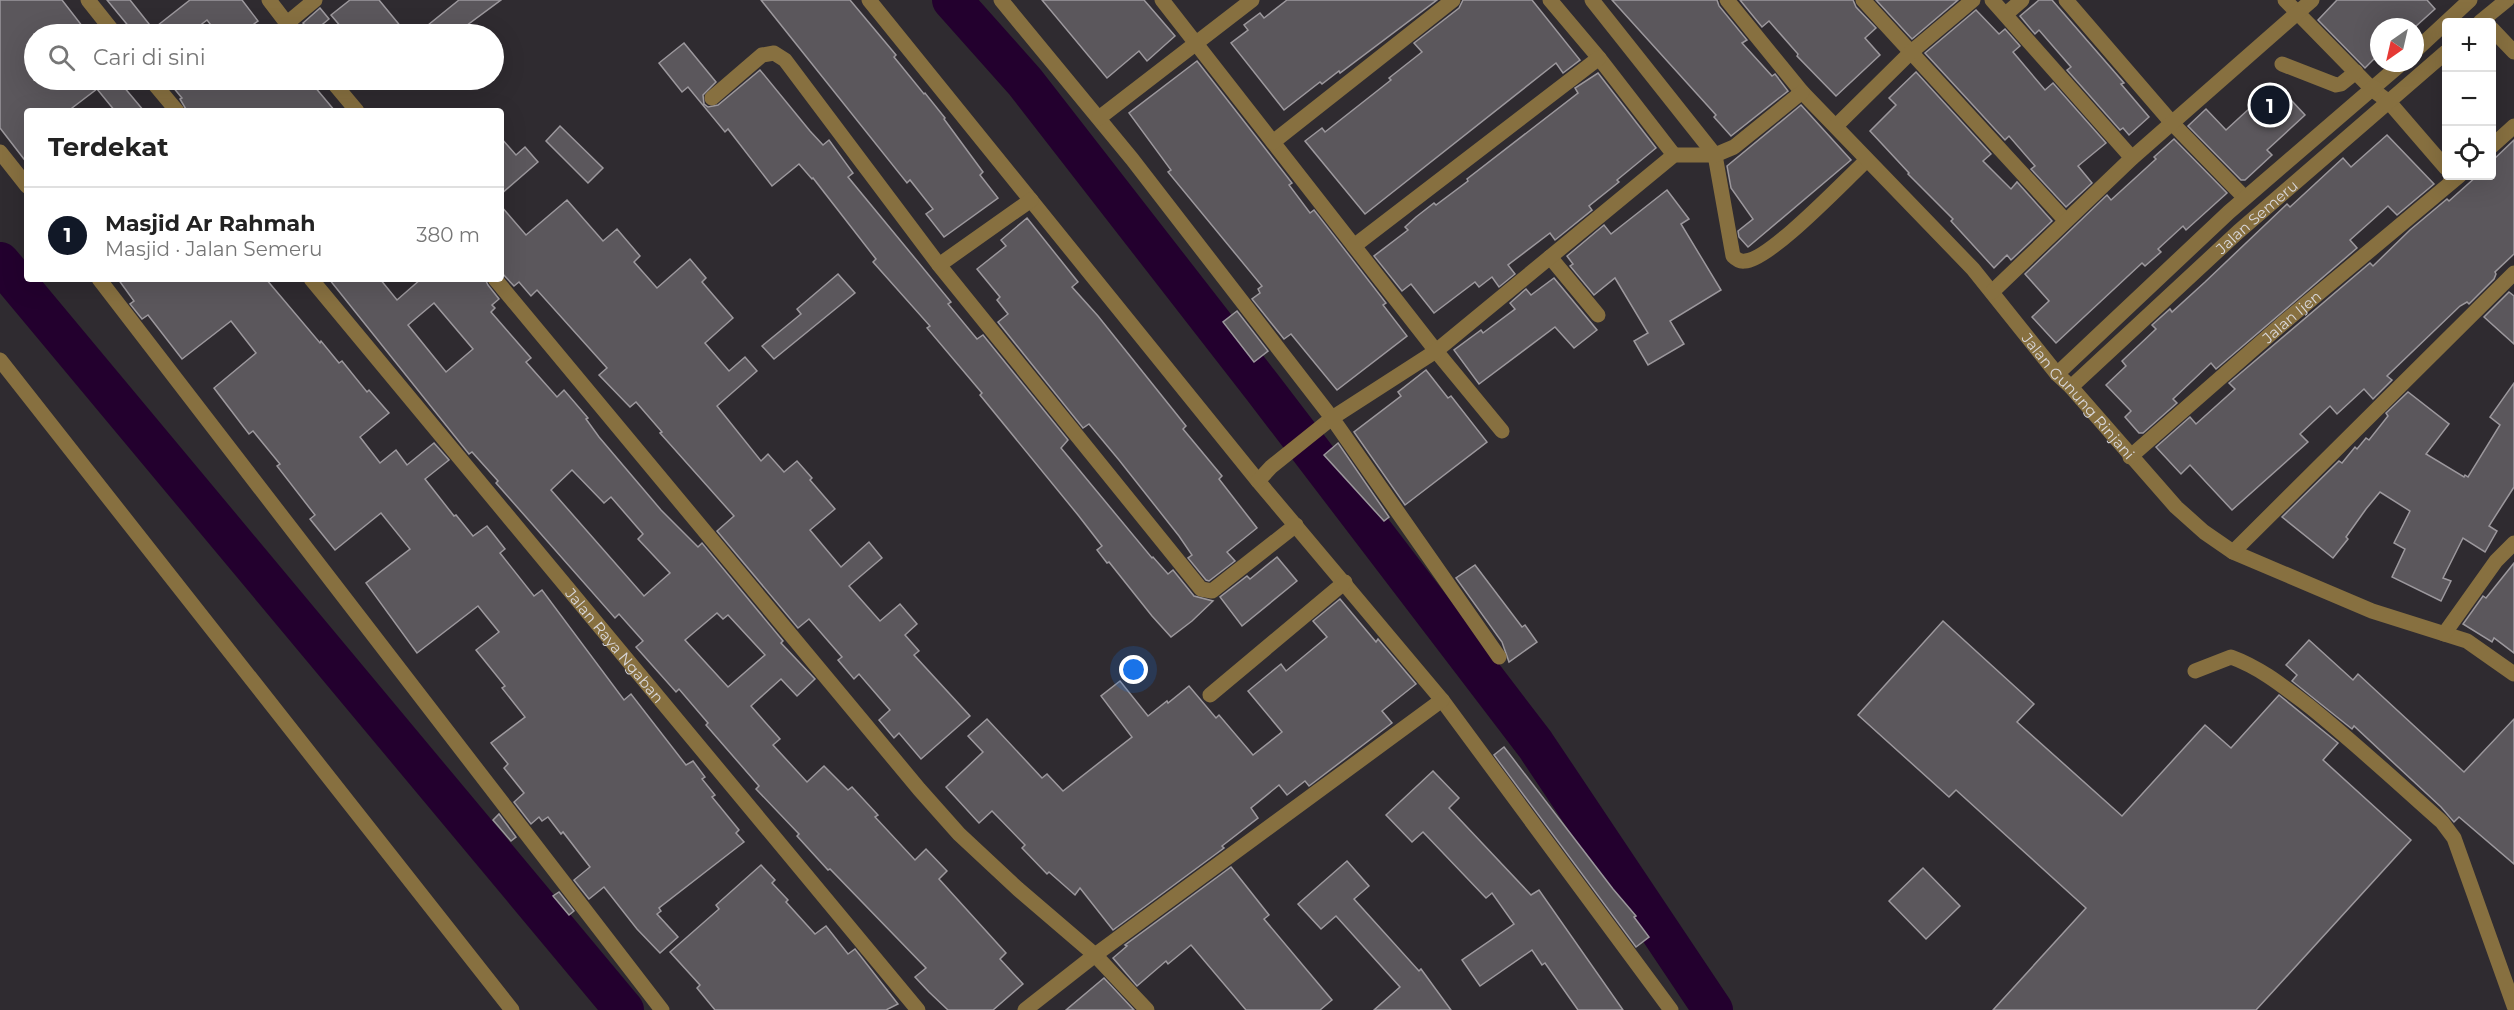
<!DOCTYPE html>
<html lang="id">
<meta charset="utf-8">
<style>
:root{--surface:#fff;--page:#f6f6f6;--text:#222;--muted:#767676;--line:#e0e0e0;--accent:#111827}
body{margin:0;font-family:Montserrat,sans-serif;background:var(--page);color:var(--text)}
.controls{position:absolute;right:18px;top:18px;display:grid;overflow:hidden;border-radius:6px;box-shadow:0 6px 24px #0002}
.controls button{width:54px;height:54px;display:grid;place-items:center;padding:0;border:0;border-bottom:2px solid var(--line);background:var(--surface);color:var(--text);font:30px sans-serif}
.compass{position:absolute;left:2370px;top:18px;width:54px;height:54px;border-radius:50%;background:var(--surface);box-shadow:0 6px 24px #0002;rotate:214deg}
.you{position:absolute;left:1134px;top:670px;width:21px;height:21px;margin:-15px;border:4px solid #fff;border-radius:50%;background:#1a73e8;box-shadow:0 0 0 9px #1a73e833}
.badge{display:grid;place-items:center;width:39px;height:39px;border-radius:50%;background:var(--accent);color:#fff;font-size:20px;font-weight:700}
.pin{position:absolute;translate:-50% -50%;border:3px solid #fff;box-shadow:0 2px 6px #0006}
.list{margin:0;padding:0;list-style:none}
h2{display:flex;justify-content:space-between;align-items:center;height:78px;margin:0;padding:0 24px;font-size:26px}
h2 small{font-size:20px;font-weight:400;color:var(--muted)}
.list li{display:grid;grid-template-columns:39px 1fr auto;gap:18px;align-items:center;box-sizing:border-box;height:96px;padding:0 24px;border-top:2px solid var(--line)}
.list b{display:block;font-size:22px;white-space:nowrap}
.list p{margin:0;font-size:20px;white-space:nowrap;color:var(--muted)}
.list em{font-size:20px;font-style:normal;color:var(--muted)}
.icon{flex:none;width:33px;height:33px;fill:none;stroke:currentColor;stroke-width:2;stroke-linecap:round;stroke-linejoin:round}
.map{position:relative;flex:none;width:2514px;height:1010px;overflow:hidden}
.search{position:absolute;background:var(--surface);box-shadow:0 6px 24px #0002;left:24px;top:24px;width:480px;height:66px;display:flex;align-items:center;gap:15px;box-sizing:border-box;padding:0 21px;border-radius:33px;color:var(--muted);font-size:22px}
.panel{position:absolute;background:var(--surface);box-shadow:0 6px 24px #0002;left:24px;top:108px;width:480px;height:174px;border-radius:6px}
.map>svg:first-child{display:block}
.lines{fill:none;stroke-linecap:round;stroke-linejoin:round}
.river{stroke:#23002e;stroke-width:40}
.building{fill:#5b575c;stroke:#9c989d;stroke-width:1.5;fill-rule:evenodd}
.minor{stroke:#877040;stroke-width:15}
.labels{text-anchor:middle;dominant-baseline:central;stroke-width:5;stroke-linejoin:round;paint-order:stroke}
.street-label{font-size:15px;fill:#d9d7da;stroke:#161516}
</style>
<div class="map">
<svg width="2514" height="1010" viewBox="0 0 2514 1010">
<rect width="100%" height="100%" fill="#2f2b30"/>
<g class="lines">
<g class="river">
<polyline points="952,0 1025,82 1263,388 1535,744 1713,1010"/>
<polyline points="0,262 624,1010"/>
</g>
</g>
<g class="building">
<polygon points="0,0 62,0 83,27 74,34 34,34 34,80 118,80 144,111 115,111 97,89 68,111 27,111 27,163 0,128"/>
<polygon points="107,0 130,0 153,29 190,0 242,0 258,21 254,24 263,34 218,34 207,20 189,34 135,34"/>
<polygon points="350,0 379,0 407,34 347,34 331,15"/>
<polygon points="459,0 501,0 455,34 417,34"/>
<polygon points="761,0 850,0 896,55 894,57 924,94 925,93 945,118 944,119 983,172 980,175 998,198 944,237 926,214 933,209 910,180 907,183"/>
<polygon points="1042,0 1144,0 1175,36 1147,61 1139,51 1107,78"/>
<polygon points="1287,0 1437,0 1340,73 1339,71 1322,84 1320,82 1284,110 1231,43 1248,30 1244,25 1260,13 1264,18"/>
<polygon points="1463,0 1532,0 1580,60 1563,73 1556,63 1365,214 1305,141 1322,128 1325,132 1391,80 1389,78 1422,52 1414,43 1459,8"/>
<polygon points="1612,0 1717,0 1719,6 1747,40 1742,43 1772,76 1775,74 1788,91 1731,136 1714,117 1716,115"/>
<polygon points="1740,0 1853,0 1856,7 1876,28 1865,38 1880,55 1836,96 1797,56 1798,54 1769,21 1762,27"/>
<polygon points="1876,0 1958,0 1912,39"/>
<polygon points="2039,0 2052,0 2124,83 2121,84 2149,117 2129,135 2123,128 2120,130 2067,70 2071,67 2039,30 2035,34 2020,16"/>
<polygon points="2337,0 2427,0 2435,9 2415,27 2379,27 2379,54 2365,68 2318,20"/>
<polygon points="320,8 329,19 312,33 303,23"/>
<polygon points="1976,10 1999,34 2005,29 2020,46 2013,52 2045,90 2053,83 2106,143 2078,166 2092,183 2066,207 2031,169 2035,166 2009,136 2005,140 1925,53"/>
<polygon points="684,43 716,82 703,95 704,104 708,107 718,105 760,70 810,131 823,145 829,140 853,173 848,177 951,302 948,304 977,339 983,335 1068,440 1061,448 1152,558 1153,557 1168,574 1173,570 1194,596 1213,601 1192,621 1171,637 1152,616 1109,562 1107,563 1097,550 1102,546 1078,515 980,395 982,393 927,328 930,326 873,262 876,259 813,178 812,179 799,164 772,186 728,129 725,132 688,87 682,92 659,63"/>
<polygon points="1197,61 1292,183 1289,185 1310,213 1314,210 1386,303 1383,305 1407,336 1337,390 1291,334 1284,339 1252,299 1260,293 1258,289 1262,286 1168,172 1171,170 1129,113"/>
<polygon points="1916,72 1991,154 1983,161 2011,189 2017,182 2052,221 2011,260 2007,255 1994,268 1951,221 1953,219 1908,174 1909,173 1870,131 1896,105 1889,98"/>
<polygon points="1598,73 1656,148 1617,180 1619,182 1589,206 1592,210 1555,240 1550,233 1508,265 1515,274 1499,287 1492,277 1479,287 1475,282 1434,313 1411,284 1402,291 1374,256 1408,230 1405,227 1416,217 1434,203 1436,205 1468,181 1467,179 1578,93 1575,88"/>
<polygon points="167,80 309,80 335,111 187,111 180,99 182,98"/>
<polygon points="2276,84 2305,115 2267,150 2272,155 2245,180 2241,180 2188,126 2206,109 2226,130"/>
<polygon points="1801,105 1851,160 1748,247 1739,237 1738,231 1753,219 1731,188 1727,166"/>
<polygon points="560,126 603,168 588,183 546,141"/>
<polygon points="2387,135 2434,184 2397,215 2388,206 2350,240 2357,248 2216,369 2211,363 2173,399 2177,403 2143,433 2139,433 2125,417 2131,411 2106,385 2126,366 2122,361 2156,329 2152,325 2170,309 2172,312 2205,282 2287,204 2290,207 2343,158 2351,167"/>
<polygon points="501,138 516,155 525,147 538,162 501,194"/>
<polygon points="2174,139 2227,193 2186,230 2183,226 2158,249 2161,252 2145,266 2142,263 2056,343 2032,317 2049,301 2025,274 2107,195 2111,200 2156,159 2154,157"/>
<polygon points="2514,140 2514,254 2495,272 2496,274 2494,279 2469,304 2467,302 2460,306 2387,376 2392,380 2373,399 2364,389 2337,414 2330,406 2300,434 2308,442 2232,510 2190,465 2181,474 2156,447 2190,417 2196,424 2235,389 2229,383 2370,263 2373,266 2410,230 2447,199 2449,201 2477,176 2492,176 2492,161"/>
<polygon points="1667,190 1689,219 1681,224 1721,290 1670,321 1684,344 1648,365 1634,341 1648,333 1615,278 1594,295 1570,266 1573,264 1567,256 1604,225 1611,234"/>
<polygon points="567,200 603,241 617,229 640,256 634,262 657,288 690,259 706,278 702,282 733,318 705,343 729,371 745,357 757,371 717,406 761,461 768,454 784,472 797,461 812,478 810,480 835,509 810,530 841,567 869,542 882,558 849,586 880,621 900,604 917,624 905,635 919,651 914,655 970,716 921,759 899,733 894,738 879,720 890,710 859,674 854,679 838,660 842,657 809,619 798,628 717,531 734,516 660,433 662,432 636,402 630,407 599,375 607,368 537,290 531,296 519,282 514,286 501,272 501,206 526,235"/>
<polygon points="1027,218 1078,282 1072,287 1098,316 1186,426 1183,429 1222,476 1219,479 1257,528 1227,552 1235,561 1209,581 1206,580 1188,558 1192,555 1179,536 1119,460 1089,424 1083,428 998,322 1008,314 997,300 1000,297 977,269 1006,246 1001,240"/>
<polygon points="838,274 855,293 774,359 762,346 801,314 797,309"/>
<polygon points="1554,278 1597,330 1574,348 1555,327 1479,384 1454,350 1481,330 1483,333 1515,309 1510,303 1526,289 1531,295"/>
<polygon points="118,279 266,279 320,343 321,341 339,363 342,361 367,392 369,390 389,413 360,437 380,463 396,450 407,465 434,443 449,460 425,479 454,516 456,515 473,536 487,526 505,549 500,553 534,596 542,590 624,700 631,694 686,765 693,761 705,777 702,779 715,795 712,797 739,830 736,833 744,842 659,908 661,911 657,914 678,937 660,953 637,929 604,887 589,899 574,880 590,867 563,832 561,834 548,817 542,821 539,817 531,824 514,802 524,793 504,768 508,764 491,743 525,717 502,688 505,686 476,650 499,632 478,606 417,653 366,583 410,549 381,513 335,550 310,519 315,515 277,466 280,464 253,431 249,434 214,388 256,353 231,321 182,359 148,315 142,319 130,304 134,301"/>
<path d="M329,279H380L397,300L421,279H485L488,285L499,299L492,305L495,308L491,312L531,358L526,362L557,397L564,390L588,418L586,419L599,437L661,510L698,547L702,543L783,641L781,643L815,679L797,696L781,679L751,706L780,739L773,745L807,782L824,766L848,790L852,787L878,815L875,817L915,860L926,849L947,871L939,879L1006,953L1000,959L1023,984L993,1010H948L929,992L915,977L926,968L830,869L828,870L797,836L799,834L756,789L759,786L706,725L708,723L679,689L676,692L636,647L643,641L619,614L615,618L496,483L498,481L472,452L469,454ZM434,303L473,349L446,372L408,325ZM572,470L604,503L611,497L643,534L638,539L670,573L644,596L551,490ZM717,613L723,619L728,615L765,655L728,687L685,640Z"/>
<polygon points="2509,292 2514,296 2514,344 2484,317"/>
<polygon points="1237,311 1268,351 1254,362 1223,322"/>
<polygon points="1426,370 1448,398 1451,396 1487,442 1405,505 1354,432 1401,396 1398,392"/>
<polygon points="2514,383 2514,487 2489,526 2497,531 2485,552 2463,538 2443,578 2451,581 2441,601 2392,577 2405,549 2394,543 2410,511 2380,492 2366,509 2346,537 2348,539 2333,558 2282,517 2339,461 2342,463 2355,447 2357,449 2366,438 2369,440 2388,416 2386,413 2408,392 2449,424 2426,454 2464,477 2465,475 2468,477 2500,425 2490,417"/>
<polygon points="1338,443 1389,517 1384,521 1324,455"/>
<polygon points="1277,557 1297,581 1242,626 1220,597 1247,576 1250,579"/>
<polygon points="2514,563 2514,653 2494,638 2492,642 2463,624 2483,596 2486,598"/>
<polygon points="1475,565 1522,627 1525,625 1537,642 1509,662 1502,642 1456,578"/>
<polygon points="1340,599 1376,642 1378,639 1416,684 1382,711 1392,723 1309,786 1305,781 1287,795 1279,785 1251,808 1258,818 1222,846 1224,848 1113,930 1080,888 1075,895 1049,872 1047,874 1022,848 1025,845 992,811 979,823 946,787 983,752 968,736 987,719 1042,778 1047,774 1063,791 1132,737 1101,696 1120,681 1148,716 1167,701 1168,703 1189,686 1216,718 1219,715 1253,755 1282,732 1248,691 1281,664 1286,671 1327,637 1313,621"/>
<polygon points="1943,621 2034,704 2017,722 2122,816 2205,725 2231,748 2279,695 2338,743 2323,760 2411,840 2256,1010 1993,1010 2086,908 1956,790 1949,797 1858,715"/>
<polygon points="2309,640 2353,680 2358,674 2464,772 2514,719 2514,864 2459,817 2454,822 2441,807 2354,726 2352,729 2292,681 2297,675 2286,665"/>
<polygon points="1504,747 1613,889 1636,916 1634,917 1649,937 1636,947 1494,755"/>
<polygon points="1433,771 1459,798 1449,808 1531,895 1539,890 1623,1010 1578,1010 1545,963 1542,965 1532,950 1480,986 1462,960 1514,924 1492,893 1486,898 1423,832 1412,842 1386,815"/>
<polygon points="499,814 516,837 511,841 493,820"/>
<polygon points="1347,861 1369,886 1354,899 1419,971 1421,969 1451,1010 1374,1010 1400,987 1336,916 1321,929 1298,904"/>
<polygon points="761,865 775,880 772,883 788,900 786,902 815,934 826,926 848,954 855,949 898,1004 886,1010 715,1010 697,988 700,985 670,952 719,909 716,905"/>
<polygon points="1231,867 1269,915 1264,919 1332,1000 1320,1010 1246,1010 1191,945 1168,964 1166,961 1137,986 1113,958 1127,946 1125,945"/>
<polygon points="1923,868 1960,906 1926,939 1889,901"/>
<polygon points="559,892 574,911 569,915 553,896"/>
<polygon points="1104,978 1134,1010 1066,1010"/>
</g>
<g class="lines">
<g class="minor">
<polyline points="88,0 115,34"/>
<polyline points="269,0 295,34"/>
<polyline points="869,0 1258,481 1442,700 1671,1010"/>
<polyline points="1001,0 1132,159 1332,418 1271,467 1258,481"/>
<polyline points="1162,0 1436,351 1502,431"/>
<polyline points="1550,0 1599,58 1674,155"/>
<path d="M1592,0L1715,155L1733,256C1736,259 1740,262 1745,261C1770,260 1845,180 1867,160"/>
<path id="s1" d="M1727,0L1802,92L1973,269L2057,374L2071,387L2176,507L2204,532L2233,552L2372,611L2467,641L2514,674"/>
<polyline points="1863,0 2065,220"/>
<polyline points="1992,0 2132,158"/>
<polyline points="2066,0 2172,123 2245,198"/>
<polyline points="2285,0 2373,90 2389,102 2446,168"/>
<polyline points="2006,14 2022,0"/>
<polyline points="2480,22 2507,0"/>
<polyline points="286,24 315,0"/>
<polyline points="2492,29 2514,52"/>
<polyline points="2415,51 2470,0"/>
<polyline points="2282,64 2336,85 2341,84 2356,72"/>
<polyline points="151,80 177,111"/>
<polyline points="331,80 357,111"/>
<polyline points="712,98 762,55 774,53 785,60 939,265 1201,589 1212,591 1296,525"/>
<polyline points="1099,118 1252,0"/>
<polyline points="1836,126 1910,53 1973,0"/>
<polyline points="1273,142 1453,0"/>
<polyline points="2492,146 2514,126"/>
<polyline points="0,152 27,186"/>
<polyline points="1354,246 1599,58"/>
<polyline points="1550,257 1598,315"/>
<polyline points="939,265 1031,200"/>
<polyline points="99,279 662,1010"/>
<path id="s2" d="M311,279L918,1010"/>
<polyline points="495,279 919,789 959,834 1018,889 1095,955 1147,1010"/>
<polyline points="1992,292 2132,158 2312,0"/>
<polyline points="0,360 512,1010"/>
<polyline points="2057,374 2229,212 2402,63"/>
<path id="s3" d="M2071,387L2238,232L2446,52"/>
<path id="s4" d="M2130,457L2289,318L2459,176"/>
<polyline points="2233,552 2514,273"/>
<polyline points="2444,634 2496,561 2514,543"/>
<polyline points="1499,657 1332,418 1436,351 1674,155 1715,155 1734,147 1802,92"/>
<path d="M2195,671L2231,657C2261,668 2284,687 2309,706C2355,743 2398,783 2442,822L2454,838L2514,1006"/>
<polyline points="1210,695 1345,582"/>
<polyline points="1025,1010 1095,955 1442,700"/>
</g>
</g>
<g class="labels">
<g class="street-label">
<text stroke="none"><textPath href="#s3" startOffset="252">Jalan Semeru</textPath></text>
<text stroke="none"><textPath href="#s4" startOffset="214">Jalan Ijen</textPath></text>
<text stroke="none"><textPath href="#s1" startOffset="530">Jalan Gunung Rinjani</textPath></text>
<text stroke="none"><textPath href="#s2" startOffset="476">Jalan Raya Ngaban</textPath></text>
</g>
</g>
</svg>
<div class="controls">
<button>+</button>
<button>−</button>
<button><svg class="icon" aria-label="locate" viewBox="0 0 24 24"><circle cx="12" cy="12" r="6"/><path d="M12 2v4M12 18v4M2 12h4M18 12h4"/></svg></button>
</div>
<svg class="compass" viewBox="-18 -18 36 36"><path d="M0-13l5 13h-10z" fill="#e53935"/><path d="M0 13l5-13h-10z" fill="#767676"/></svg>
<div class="you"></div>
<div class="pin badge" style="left:2270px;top:105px">1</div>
<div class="search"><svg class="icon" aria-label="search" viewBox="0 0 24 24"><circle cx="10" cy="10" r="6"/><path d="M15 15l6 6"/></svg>Cari di sini</div>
<section class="panel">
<h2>Terdekat<small></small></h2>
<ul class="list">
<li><span class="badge">1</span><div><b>Masjid Ar Rahmah</b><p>Masjid · Jalan Semeru</p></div><em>380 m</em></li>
</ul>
</section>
</div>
